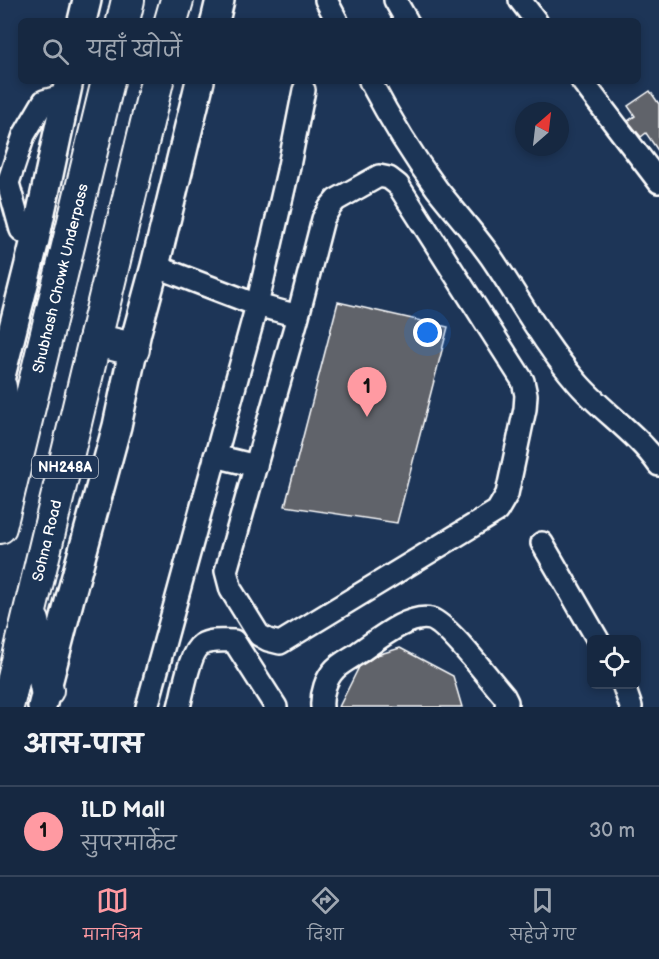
<!DOCTYPE html>
<html lang="hi">
<meta charset="utf-8">
<style>
:root{--surface:#162841;--page:#1f3048;--text:#f1f3f6;--muted:#9ea6b1;--line:#35445a;--accent:#ff9aa2}
body{margin:0;font-family:"Balsamiq Sans","Playpen Sans Deva",sans-serif;background:var(--page);color:var(--text)}
.controls{position:absolute;right:18px;bottom:18px;display:grid;overflow:hidden;border-radius:9px;box-shadow:0 3px 9px #0003}
.controls button{width:54px;height:54px;display:grid;place-items:center;padding:0;border:0;border-bottom:2px solid var(--line);background:var(--surface);color:var(--text);font:30px sans-serif}
.compass{position:absolute;left:515px;top:102px;width:54px;height:54px;border-radius:50%;background:var(--surface);box-shadow:0 3px 9px #0003;rotate:28deg}
.you{position:absolute;left:428px;top:333px;width:21px;height:21px;margin:-15px;border:4px solid #fff;border-radius:50%;background:#1a73e8;box-shadow:0 0 0 9px #1a73e833}
.badge{display:grid;place-items:center;width:39px;height:39px;border-radius:50%;background:var(--accent);color:#111;font-size:20px;font-weight:700}
.pin{position:absolute;translate:-50% -50px;filter:drop-shadow(0 2px 3px #0008)}
.pin::after{content:'';position:absolute;top:32px;width:21px;height:18px;background:inherit;clip-path:polygon(0 0,100% 0,50% 100%)}
.list{margin:0;padding:0;list-style:none}
h2{display:flex;justify-content:space-between;align-items:center;height:78px;margin:0;padding:0 24px;font-size:26px}
h2 small{font-size:20px;font-weight:400;color:var(--muted)}
.list li{display:grid;grid-template-columns:39px 1fr auto;gap:18px;align-items:center;box-sizing:border-box;height:90px;padding:0 24px;border-top:2px solid var(--line)}
.list b{display:block;font-size:22px;white-space:nowrap}
.list p{margin:0;font-size:20px;white-space:nowrap;color:var(--muted)}
.list em{font-size:20px;font-style:normal;color:var(--muted)}
.icon{flex:none;width:33px;height:33px;fill:none;stroke:currentColor;stroke-width:2;stroke-linecap:round;stroke-linejoin:round}
.map{position:relative;flex:none;width:659px;height:707px;overflow:hidden}
.search{position:absolute;background:var(--surface);box-shadow:0 3px 9px #0003;left:18px;right:18px;top:18px;height:66px;display:flex;align-items:center;gap:15px;box-sizing:border-box;padding:0 21px;border-radius:9px;color:var(--muted);font-size:22px}
.sheet{height:168px;background:var(--surface)}
nav{display:flex;justify-content:space-around;align-items:center;box-sizing:border-box;height:84px;border-top:2px solid var(--line);background:var(--surface);font-size:16px;color:var(--muted)}
nav a{display:grid;justify-items:center;gap:3px}
nav .on{color:var(--accent)}
.map>svg:first-child{display:block}
.building{fill:#61636b;stroke:#fff;stroke-width:1.5}
.lines{fill:none;stroke-linecap:round;stroke-linejoin:round}
.minor-casing{stroke:#fff;stroke-width:26}
.major-casing{stroke:#fff;stroke-width:32}
.highway-casing{stroke:#fff;stroke-width:36}
.minor{stroke:#1d3557;stroke-width:21}
.major{stroke:#1d3557;stroke-width:27}
.highway{stroke:#1d3557;stroke-width:32}
.labels{text-anchor:middle;dominant-baseline:central;stroke-width:5;stroke-linejoin:round;paint-order:stroke}
.shield{fill:#1d3557;stroke:#bbc2cd;stroke-width:1.5}
.shield-label{font-size:14px;font-weight:bold;fill:#fff}
.street-label{font-size:15px;fill:#fff;stroke:#1d3557}
</style>
<div class="map">
<svg width="659" height="707" viewBox="0 0 659 707">
<rect width="100%" height="100%" fill="#1d3557"/>
<filter id="ink" filterUnits="userSpaceOnUse"><feTurbulence type="fractalNoise" baseFrequency=".0167" numOctaves="2"/><feDisplacementMap in="SourceGraphic" scale="12" xChannelSelector="R" yChannelSelector="G"/><feConvolveMatrix kernelMatrix="1 2 1 2 8 2 1 2 1" color-interpolation-filters="sRGB"/></filter>
<g filter="url(#ink)">
<g class="building">
<polygon points="650,91 659,104 659,152 646,133 641,137 628,121 635,116 628,106"/>
<polygon points="338,302 448,327 397,523 285,506"/>
<polygon points="400,648 453,676 462,707 339,707 359,667 377,655"/>
</g>
<g class="lines">
<defs>
<g id="minor">
<polyline points="326,0 337,21"/>
<polyline points="395,0 407,21"/>
<polyline points="520,0 536,21"/>
<path d="M370,81C390,119 412,155 437,189C455,212 474,233 491,257C519,298 543,343 576,381C601,411 636,432 659,465"/>
<polyline points="582,81 659,182"/>
<polyline points="35,240 21,230 8,183 24,135 44,101 66,95"/>
<polyline points="155,266 257,305 298,316 323,219 330,207 336,200 379,176 389,178 398,185 523,381 526,395 525,409 507,494 497,511 280,643 268,640 259,635 231,590 226,571 298,316"/>
<polyline points="215,456 256,466"/>
<polyline points="542,543 598,640"/>
<polyline points="623,684 631,707"/>
<polyline points="147,707 257,305 288,171 304,90"/>
<path d="M179,707C183,693 189,653 201,645C211,639 223,641 234,641L276,707"/>
<path d="M322,707C321,694 326,678 335,669C341,663 351,658 358,653C376,641 409,613 431,619C449,625 489,679 504,696L507,702L506,707"/>
</g>
<g id="major">
<polyline points="82,21 87,0"/>
<polyline points="215,21 220,0"/>
<polyline points="0,380 35,240 69,81"/>
<polyline points="42,707 70,598 117,426 137,332 155,266 200,81"/>
</g>
<g id="highway">
<polyline points="123,21 128,0"/>
<polyline points="171,21 177,0"/>
<polyline points="95,340 133,349"/>
<polyline points="0,387 9,456"/>
<path id="s1" d="M0,527L108,81"/>
<polyline points="33,621 47,690"/>
<path id="s2" d="M7,707L157,81"/>
</g>
</defs>
<use href="#minor" class="minor-casing"/>
<use href="#major" class="major-casing"/>
<use href="#highway" class="highway-casing"/>
<use href="#minor" class="minor"/>
<use href="#major" class="major"/>
<use href="#highway" class="highway"/>
</g>
</g>
<g class="labels">
<rect class="shield" x="32" y="456" width="66" height="22" rx="4.5"/>
<g class="shield-label">
<text x="65" y="467">NH248A</text>
</g>
<g class="street-label">
<text stroke="none"><textPath href="#s1" startOffset="256">Shubhash Chowk Underpass</textPath></text>
<text stroke="none"><textPath href="#s2" startOffset="171">Sohna Road</textPath></text>
</g>
</g>
</svg>
<div class="controls">
<button><svg class="icon" aria-label="locate" viewBox="0 0 24 24"><circle cx="12" cy="12" r="6"/><path d="M12 2v4M12 18v4M2 12h4M18 12h4"/></svg></button>
</div>
<svg class="compass" viewBox="-18 -18 36 36"><path d="M0-13l5 13h-10z" fill="#e53935"/><path d="M0 13l5-13h-10z" fill="#9ea6b1"/></svg>
<div class="you"></div>
<div class="pin badge" style="left:367px;top:417px">1</div>
<div class="search"><svg class="icon" aria-label="search" viewBox="0 0 24 24"><circle cx="10" cy="10" r="6"/><path d="M15 15l6 6"/></svg>यहाँ खोजें</div>
</div>
<section class="sheet">
<h2>आस-पास<small></small></h2>
<ul class="list">
<li><span class="badge">1</span><div><b>ILD Mall</b><p>सुपरमार्केट</p></div><em>30 m</em></li>
</ul>
</section>
<nav>
<a class="on"><svg class="icon" aria-label="map" viewBox="0 0 24 24"><path d="M3 6l6-2 6 2 6-2v14l-6 2-6-2-6 2zM9 4v14M15 6v14"/></svg>मानचित्र</a>
<a><svg class="icon" aria-label="directions" viewBox="0 0 24 24"><path d="M12 3l9 9-9 9-9-9zM9 14v-3h6M13 9l2 2-2 2"/></svg>दिशा</a>
<a><svg class="icon" aria-label="saved" viewBox="0 0 24 24"><path d="M7 4h10v16l-5-4-5 4z"/></svg>सहेजे गए</a>
</nav>
